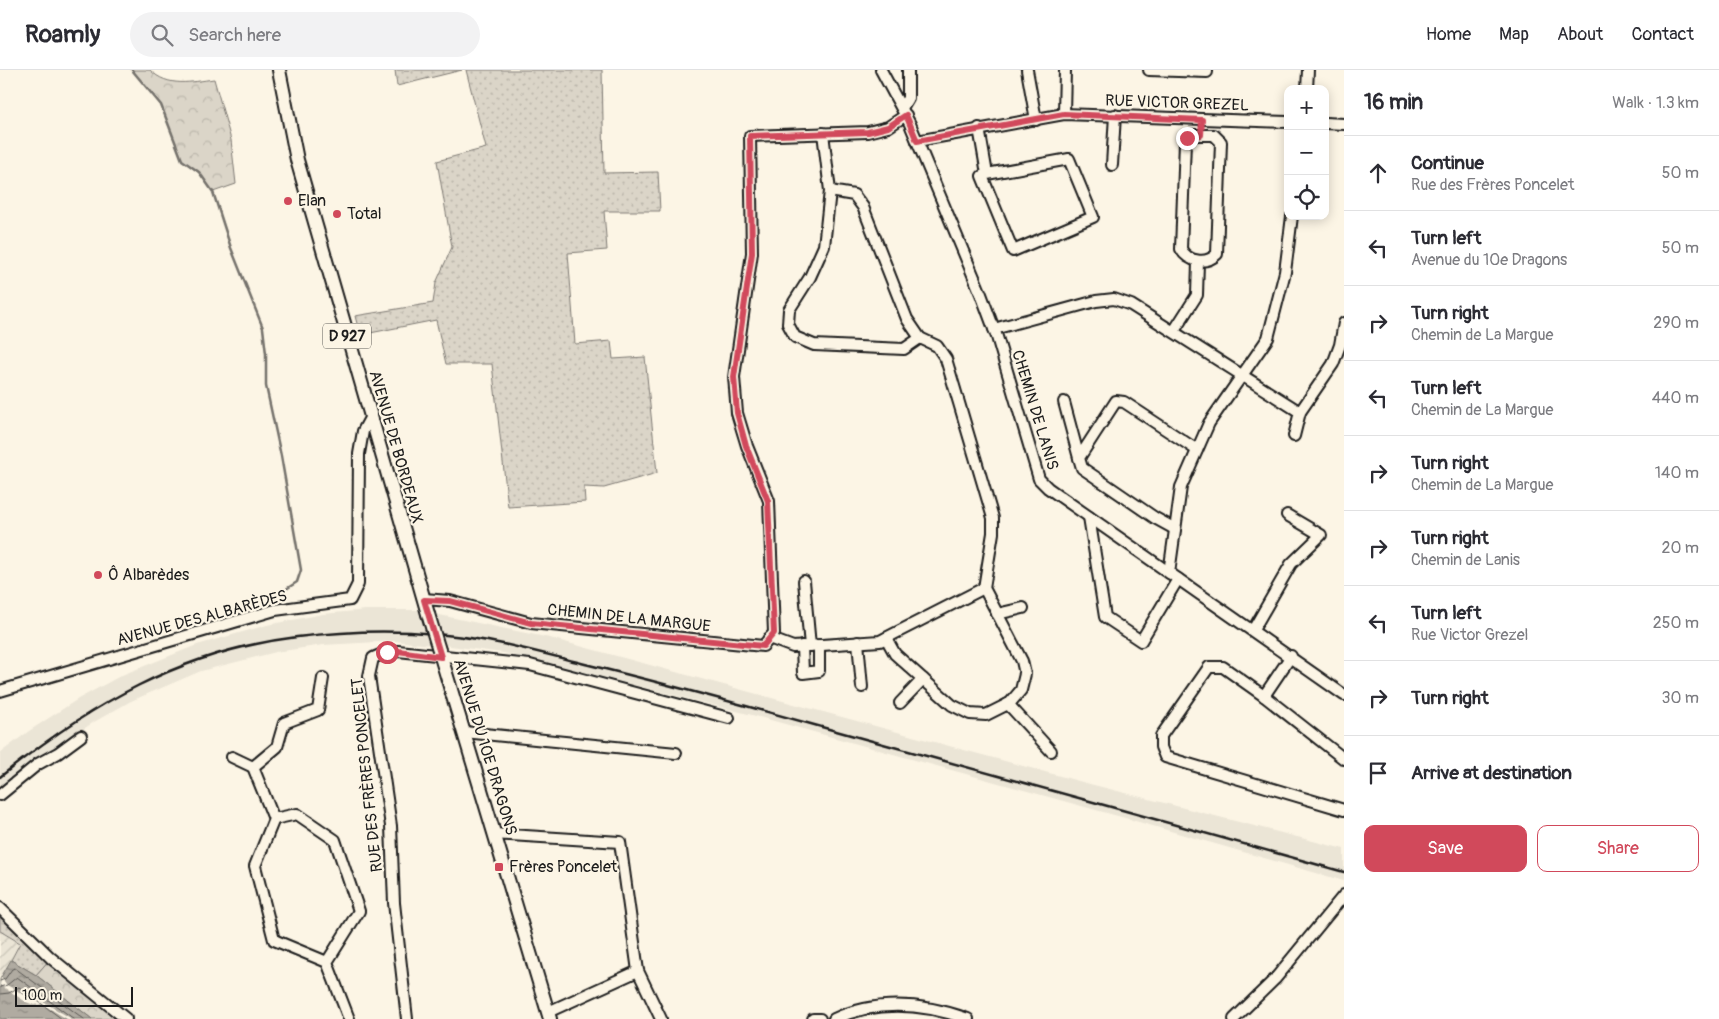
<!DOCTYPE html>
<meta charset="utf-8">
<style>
:root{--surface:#fff;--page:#f2f2f3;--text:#2b2b33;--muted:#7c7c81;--line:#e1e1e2;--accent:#d1495b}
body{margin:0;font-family:Pangolin,sans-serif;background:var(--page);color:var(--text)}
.controls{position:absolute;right:15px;top:15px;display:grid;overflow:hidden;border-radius:10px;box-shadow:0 2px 12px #0003}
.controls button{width:45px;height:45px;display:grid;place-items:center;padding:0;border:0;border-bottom:1px solid var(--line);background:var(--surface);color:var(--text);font:25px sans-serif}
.scale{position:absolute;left:15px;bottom:12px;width:118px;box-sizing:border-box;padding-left:5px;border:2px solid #1c1c1c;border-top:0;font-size:14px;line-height:18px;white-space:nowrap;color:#1c1c1c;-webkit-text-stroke:4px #fcf5e5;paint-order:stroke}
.stop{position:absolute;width:15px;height:15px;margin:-11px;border:4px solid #d1495b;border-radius:50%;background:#fff}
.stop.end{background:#d1495b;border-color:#fff;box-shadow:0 1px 5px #0008}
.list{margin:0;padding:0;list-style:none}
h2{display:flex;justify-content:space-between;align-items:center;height:65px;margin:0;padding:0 20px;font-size:21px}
h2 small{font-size:16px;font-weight:400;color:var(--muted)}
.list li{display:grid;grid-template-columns:32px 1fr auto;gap:15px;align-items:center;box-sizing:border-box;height:75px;padding:0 20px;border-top:1px solid var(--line)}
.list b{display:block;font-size:19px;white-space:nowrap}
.list p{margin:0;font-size:16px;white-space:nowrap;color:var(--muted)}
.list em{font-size:16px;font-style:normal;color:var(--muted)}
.actions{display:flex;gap:10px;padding:15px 20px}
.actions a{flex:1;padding:11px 0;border:1px solid var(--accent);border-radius:10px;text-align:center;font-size:18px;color:var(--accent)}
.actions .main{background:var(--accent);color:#fff}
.icon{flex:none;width:28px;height:28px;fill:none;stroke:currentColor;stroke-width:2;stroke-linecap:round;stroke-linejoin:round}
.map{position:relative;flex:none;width:1344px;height:949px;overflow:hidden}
header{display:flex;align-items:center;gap:30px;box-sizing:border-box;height:70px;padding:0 25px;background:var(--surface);border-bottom:1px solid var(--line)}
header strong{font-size:24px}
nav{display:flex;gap:28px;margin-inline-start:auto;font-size:18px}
.search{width:350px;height:45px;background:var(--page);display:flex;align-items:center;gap:12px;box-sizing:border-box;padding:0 18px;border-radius:28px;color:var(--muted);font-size:19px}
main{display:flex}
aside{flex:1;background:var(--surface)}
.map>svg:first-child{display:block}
.built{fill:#ebe5d6}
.industrial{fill:url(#industrial-furrows)}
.grass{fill:url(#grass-dots);stroke:#7c7872}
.forest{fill:url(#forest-crowns);stroke:#7c7872}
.water{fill:url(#water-ripples);stroke:#75726c}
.pier{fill:#fcf5e5}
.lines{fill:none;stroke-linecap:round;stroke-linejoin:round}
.shore{stroke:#575551;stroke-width:1}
.stream{stroke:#75726c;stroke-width:2.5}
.minor-casing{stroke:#1c1c1c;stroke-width:14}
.major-casing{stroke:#1c1c1c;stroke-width:16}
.minor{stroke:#fcf5e5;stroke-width:10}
.major{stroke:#fcf5e5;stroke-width:12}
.rail{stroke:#1c1c1c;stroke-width:2.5}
.major-bridge-casing{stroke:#1c1c1c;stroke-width:16;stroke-linecap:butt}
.major-bridge{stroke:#fcf5e5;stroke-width:12}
.route{stroke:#d1495b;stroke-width:6}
.poi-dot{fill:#d1495b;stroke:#fcf5e5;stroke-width:2}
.labels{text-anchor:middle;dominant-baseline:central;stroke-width:4.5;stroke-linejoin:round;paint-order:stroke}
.shield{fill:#fcf5e5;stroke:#5f5d58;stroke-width:1}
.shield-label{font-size:15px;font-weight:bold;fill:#1c1c1c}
.street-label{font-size:16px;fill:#1c1c1c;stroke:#fcf5e5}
.poi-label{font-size:16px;fill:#1c1c1c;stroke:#fcf5e5;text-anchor:start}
</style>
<header>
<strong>Roamly</strong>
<div class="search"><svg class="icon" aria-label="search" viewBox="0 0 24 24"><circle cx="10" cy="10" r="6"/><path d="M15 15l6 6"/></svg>Search here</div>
<nav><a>Home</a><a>Map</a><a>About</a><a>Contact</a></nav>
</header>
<main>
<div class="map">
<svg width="1344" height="949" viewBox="0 0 1344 949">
<defs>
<pattern id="industrial-furrows" width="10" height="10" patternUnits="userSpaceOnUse" patternTransform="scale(1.25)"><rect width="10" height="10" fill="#ebe5d6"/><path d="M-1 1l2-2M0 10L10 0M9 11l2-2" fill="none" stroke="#c9c4b7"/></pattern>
<pattern id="grass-dots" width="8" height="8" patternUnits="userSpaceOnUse" patternTransform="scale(1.25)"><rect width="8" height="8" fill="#dbd5c8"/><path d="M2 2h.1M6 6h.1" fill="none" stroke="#bbb6ab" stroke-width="1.8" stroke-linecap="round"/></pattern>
<pattern id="forest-crowns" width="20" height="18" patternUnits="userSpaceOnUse" patternTransform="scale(1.25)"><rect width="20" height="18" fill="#dbd5c8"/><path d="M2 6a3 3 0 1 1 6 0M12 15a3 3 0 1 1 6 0" fill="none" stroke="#bbb6ab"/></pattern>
<pattern id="water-ripples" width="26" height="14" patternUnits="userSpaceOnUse" patternTransform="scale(1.25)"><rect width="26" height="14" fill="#b0aba1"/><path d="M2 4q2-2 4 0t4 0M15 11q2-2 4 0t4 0" fill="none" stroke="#8e8a82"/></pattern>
</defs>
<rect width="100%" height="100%" fill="#fcf5e5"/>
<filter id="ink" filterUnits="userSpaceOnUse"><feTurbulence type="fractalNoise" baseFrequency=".02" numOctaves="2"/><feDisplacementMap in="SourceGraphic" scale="10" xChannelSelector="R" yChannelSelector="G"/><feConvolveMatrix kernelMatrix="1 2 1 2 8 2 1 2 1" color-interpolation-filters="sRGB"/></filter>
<g filter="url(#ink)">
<g class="built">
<polygon points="366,540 421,540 432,575 396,571 323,575 276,582 201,601 131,631 94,652 35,691 0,722 0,683 29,661 78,629 122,605 197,575 267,555 323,544"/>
<polygon points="435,544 550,568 1086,713 1344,779 1344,811 1125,748 752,645 544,592 503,583 443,575"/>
</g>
<polygon class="industrial" points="0,861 20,873 0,909"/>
<g class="grass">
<polygon points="395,0 462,0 397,16"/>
<polygon points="466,0 602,0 604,103 658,102 660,141 604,141 607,180 568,183 575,274 611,271 613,289 645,287 657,403 604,418 584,417 585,432 508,437 492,294 446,294 436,250 360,265 355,246 433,233 436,213 452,177 437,91 486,78"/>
<polygon points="0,838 51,888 36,905 11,890 20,873 0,861"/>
</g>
<g class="forest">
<path d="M132,0H150C168,18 191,12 214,9L231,70L236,114L213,122L199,103L182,90L161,35Z"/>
<polygon points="51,888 126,949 92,949 36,905"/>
</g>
<polygon class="water" points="11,890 36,905 92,949 0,949 0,909"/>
<polygon class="pier" points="1,907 7,915 35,931 40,930 72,949 67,949 42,934 34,935 26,932 0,915"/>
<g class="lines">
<g class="shore">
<polyline points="0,911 5,909 12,899 15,898 84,949"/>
<polyline points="0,917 7,915 17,907 74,949"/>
<polyline points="0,924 9,923 19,917 62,949"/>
</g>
<polyline class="stream" points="132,0 161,35 182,90 199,102 213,122 231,178 263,258 266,284 266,316 281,386 301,500 297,512 263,534"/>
<defs>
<g id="minor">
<polyline points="881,0 910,54 981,224 997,267 1039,409 1048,418 1344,625"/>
<polyline points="1027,0 1036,50"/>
<polyline points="1149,0 1207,2 1207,0"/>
<polyline points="1307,19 1308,0"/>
<polyline points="902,38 908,28 908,0"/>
<polyline points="1064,44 1065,0"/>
<polyline points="1325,53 1344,54"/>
<polyline points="979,58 987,104 982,106 1013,181 1093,147 1069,89 987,104"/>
<polyline points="823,63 830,121 824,176 810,207 789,240 788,254 795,267 814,275 904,279 920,268"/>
<path d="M1192,65H1214L1221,72L1217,184C1206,195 1188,192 1181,179L1185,72Z"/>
<polyline points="917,71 1064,44 1288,52"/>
<polyline points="1112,95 1115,45"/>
<polyline points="994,259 1096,231 1114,229 1131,235 1300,342"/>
<polyline points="1174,261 1197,225 1198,192"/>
<polyline points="1064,332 1079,388"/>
<polyline points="1294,366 1300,342 1333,294 1340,275 1344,253"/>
<polyline points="1089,447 1105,547 1141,571 1178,509"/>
<polyline points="1175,459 1155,448 1082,398 1079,388 1116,331 1124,332 1197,380"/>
<polyline points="1169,503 1181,417 1209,353 1268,268 1285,202 1292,146"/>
<polyline points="804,511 810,576"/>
<polyline points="424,529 450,531 531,553 763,576 774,563 769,431 747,376 737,343 734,307 752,183 750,66 868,62 888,57 906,45"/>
<polyline points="997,544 1023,538"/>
<polyline points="1253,560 1291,494 1321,465 1287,445"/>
<polyline points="769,568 793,577 880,571 984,518 993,463 993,448 946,289 937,276 920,268 907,249 863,137 854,125 830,121"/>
<polyline points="886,568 895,584 952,635 970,644 986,645 1010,633 1021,620 1025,604 1022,591 984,518"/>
<polyline points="858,572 862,617"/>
<polyline points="802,576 803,603 819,601 819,575"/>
<polyline points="0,621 275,540 350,530 358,514 359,384 363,361 370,348"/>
<polyline points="1264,626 1291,586"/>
<polyline points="900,633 923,609"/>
<polyline points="1008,634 1051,681"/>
<polyline points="464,662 676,683"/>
<polyline points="232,687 253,697 277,677 284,653 318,640 323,608"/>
<polyline points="1344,689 1264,626 1223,597 1209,597 1161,666 1161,677 1165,687 1344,740"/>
<polyline points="253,697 274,749 297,744 335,770 359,841 327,892 349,949"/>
<polyline points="0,725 38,694 58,683 81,666"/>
<polyline points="274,749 255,796 274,870 327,892"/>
<polyline points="494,764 620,772 638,901 661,949"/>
<polyline points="0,838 51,888 126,949"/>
<polyline points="548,942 638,901"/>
<polyline points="407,949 394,833 391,756 369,606 373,588 387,582 398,581 530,595 729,648"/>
<polyline points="813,949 820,949"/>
<path d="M834,949C878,929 923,933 968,949"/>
<polyline points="1234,949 1275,909 1344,825"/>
</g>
<g id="major">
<polyline points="279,0 297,90 428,544"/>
<polyline points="439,580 550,949"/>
</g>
</defs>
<use href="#minor" class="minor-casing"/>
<use href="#major" class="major-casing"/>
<use href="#minor" class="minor"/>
<use href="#major" class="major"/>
<path class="rail" d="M0,707C89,635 182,581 297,567C361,559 425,559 488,571C520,577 553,586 585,594C663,613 740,634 818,656C993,704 1169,753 1344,802"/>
<defs>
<polyline id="major-bridge" points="428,544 439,580"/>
</defs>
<use href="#major-bridge" class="major-bridge-casing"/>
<use href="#major-bridge" class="major-bridge"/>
</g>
</g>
<g class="lines" filter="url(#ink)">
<polyline class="route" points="387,582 398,581 441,587 424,530 450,531 531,553 763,576 774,563 768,431 746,376 737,343 734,307 752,183 750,66 868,62 888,57 906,45 917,71 1064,44 1202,50 1201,65 1187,68"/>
</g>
<g class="poi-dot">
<circle cx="288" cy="131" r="5"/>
<circle cx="337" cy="144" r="5"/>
<circle cx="98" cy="505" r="5"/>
<rect x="494" y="792" width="10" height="10" rx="2.5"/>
</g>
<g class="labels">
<rect class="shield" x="323" y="253.5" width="48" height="25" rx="4"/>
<g class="shield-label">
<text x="347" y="266">D 927</text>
</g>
<g class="street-label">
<text transform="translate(1177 33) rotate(2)">RUE VICTOR GREZEL</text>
<text transform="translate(1035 340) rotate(73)">CHEMIN DE LANIS</text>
<text transform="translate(396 377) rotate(74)">AVENUE DE BORDEAUX</text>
<text transform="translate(202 548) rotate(-15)">AVENUE DES ALBARÈDES</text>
<text transform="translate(629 548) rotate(6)">CHEMIN DE LA MARGUE</text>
<text transform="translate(485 677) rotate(73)">AVENUE DU 10E DRAGONS</text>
<text transform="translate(367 705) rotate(-96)">RUE DES FRÈRES PONCELET</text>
</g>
<g class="poi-label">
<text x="298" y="131">Elan</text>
<text x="347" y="144">Total</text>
<text x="108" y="505">Ô Albarèdes</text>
<text x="509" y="797">Frères Poncelet</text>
</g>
</g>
</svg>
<div class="controls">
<button>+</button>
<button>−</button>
<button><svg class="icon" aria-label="locate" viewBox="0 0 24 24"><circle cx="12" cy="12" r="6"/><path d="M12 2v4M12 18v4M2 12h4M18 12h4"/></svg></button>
</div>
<div class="scale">100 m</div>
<div class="stop" style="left:387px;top:582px"></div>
<div class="stop end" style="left:1187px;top:68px"></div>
</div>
<aside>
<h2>16 min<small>Walk · 1.3 km</small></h2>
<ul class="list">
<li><svg class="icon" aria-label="ahead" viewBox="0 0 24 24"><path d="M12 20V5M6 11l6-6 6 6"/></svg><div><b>Continue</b><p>Rue des Frères Poncelet</p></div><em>50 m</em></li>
<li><svg class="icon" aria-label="left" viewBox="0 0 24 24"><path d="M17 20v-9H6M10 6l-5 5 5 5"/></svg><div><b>Turn left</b><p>Avenue du 10e Dragons</p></div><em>50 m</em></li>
<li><svg class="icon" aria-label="right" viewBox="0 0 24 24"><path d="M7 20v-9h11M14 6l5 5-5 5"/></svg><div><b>Turn right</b><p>Chemin de La Margue</p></div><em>290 m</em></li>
<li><svg class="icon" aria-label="left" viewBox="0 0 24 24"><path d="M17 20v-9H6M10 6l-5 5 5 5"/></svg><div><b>Turn left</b><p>Chemin de La Margue</p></div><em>440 m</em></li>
<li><svg class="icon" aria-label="right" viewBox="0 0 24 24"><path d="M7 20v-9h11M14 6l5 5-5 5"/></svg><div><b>Turn right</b><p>Chemin de La Margue</p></div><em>140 m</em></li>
<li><svg class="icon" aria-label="right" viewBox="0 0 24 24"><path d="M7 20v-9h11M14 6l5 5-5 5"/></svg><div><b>Turn right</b><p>Chemin de Lanis</p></div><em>20 m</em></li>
<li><svg class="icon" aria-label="left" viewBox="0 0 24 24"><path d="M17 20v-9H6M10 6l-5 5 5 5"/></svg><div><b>Turn left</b><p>Rue Victor Grezel</p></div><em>250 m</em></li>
<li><svg class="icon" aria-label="right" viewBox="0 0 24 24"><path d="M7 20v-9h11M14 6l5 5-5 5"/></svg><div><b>Turn right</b></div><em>30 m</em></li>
<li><svg class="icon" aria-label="arrive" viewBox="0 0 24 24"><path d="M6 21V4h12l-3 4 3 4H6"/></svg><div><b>Arrive at destination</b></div></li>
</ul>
<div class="actions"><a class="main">Save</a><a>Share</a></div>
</aside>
</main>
